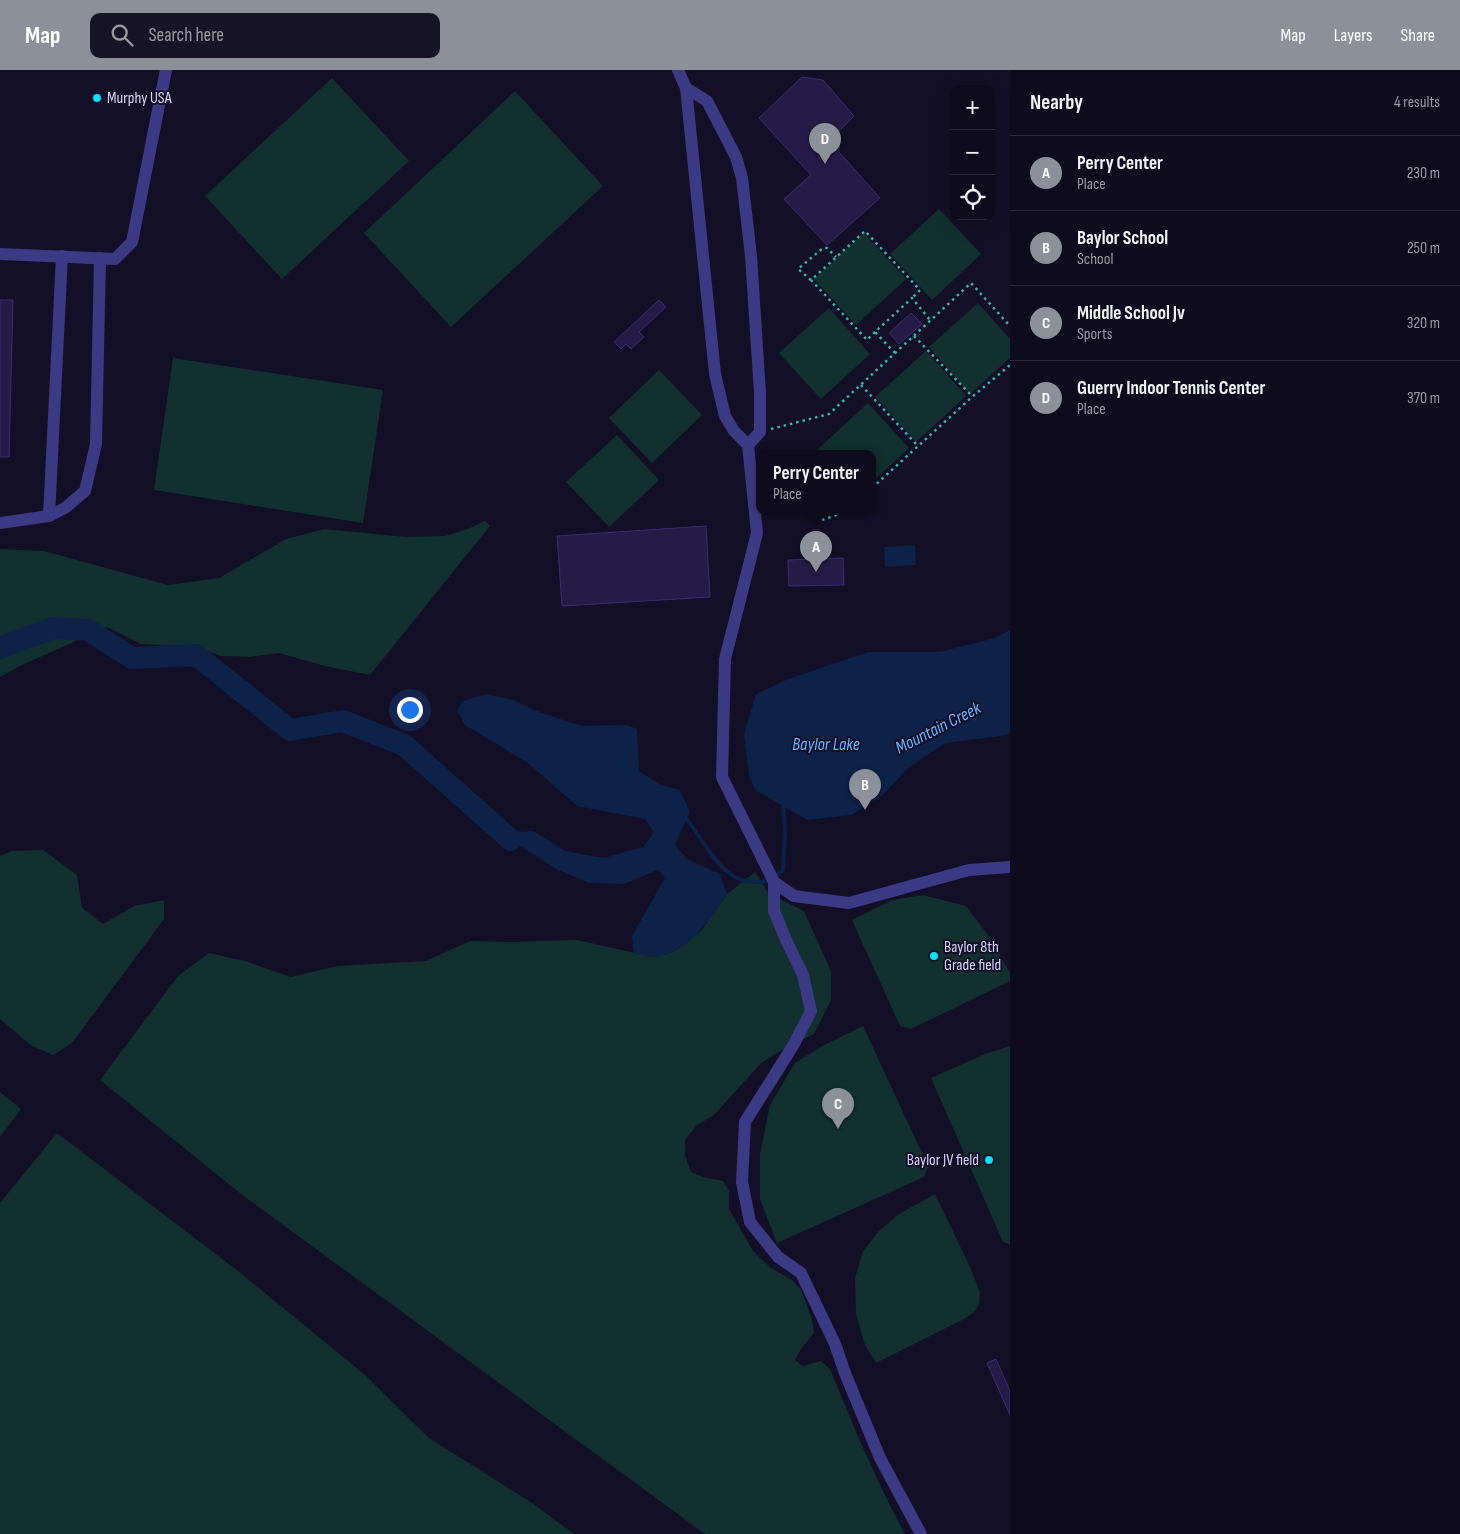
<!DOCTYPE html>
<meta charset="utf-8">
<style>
:root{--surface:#0e0b1c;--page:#171425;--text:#f1f3f6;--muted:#9b9ba3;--line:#2e2b3b;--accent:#8c9099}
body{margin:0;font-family:"Sofia Sans Condensed",sans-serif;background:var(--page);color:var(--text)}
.controls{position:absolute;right:15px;top:15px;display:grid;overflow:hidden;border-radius:10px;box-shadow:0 5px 20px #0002}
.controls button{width:45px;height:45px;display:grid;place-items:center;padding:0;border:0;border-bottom:1px solid var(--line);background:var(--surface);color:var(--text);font:25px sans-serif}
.you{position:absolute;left:409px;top:639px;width:18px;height:18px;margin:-12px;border:4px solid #fff;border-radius:50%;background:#1a73e8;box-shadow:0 0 0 8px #1a73e833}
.badge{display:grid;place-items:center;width:32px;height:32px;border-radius:50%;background:var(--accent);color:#fff;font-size:16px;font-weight:700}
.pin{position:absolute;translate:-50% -41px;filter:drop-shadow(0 1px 2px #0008)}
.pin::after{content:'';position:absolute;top:26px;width:18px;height:15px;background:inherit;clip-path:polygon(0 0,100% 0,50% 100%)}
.popup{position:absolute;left:756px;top:380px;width:120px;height:65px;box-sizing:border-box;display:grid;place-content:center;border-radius:10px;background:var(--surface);filter:drop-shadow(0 1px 4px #0005);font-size:16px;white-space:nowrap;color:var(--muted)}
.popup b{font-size:19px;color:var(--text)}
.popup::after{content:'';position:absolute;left:50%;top:100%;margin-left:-10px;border:10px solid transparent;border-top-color:var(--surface)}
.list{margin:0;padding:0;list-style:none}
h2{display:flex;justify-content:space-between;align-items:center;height:65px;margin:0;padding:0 20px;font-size:21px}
h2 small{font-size:16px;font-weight:400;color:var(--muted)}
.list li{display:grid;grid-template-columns:32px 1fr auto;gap:15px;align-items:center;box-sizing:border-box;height:75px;padding:0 20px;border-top:1px solid var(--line)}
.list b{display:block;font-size:19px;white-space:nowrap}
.list p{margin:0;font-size:16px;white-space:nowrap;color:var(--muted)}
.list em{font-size:16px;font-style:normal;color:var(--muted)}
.icon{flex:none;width:28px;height:28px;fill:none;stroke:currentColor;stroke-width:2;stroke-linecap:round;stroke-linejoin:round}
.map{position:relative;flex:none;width:1010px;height:1464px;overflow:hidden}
header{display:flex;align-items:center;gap:30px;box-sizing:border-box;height:70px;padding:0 25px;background:var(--accent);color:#fff}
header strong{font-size:24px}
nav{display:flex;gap:28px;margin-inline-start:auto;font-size:18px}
.search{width:350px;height:45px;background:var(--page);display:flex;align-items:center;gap:12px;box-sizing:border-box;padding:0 18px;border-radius:10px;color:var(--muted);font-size:19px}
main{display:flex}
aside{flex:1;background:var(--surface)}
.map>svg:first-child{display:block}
.green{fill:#12302f}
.water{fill:#0c2248}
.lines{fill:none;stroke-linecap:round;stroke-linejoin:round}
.stream{stroke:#0c2248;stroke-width:4}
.river{stroke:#0c2248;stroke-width:22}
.building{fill:#241b47;stroke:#3b2d73}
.path{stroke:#2fb8b0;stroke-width:2.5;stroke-dasharray:2.5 4;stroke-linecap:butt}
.minor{stroke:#3d3a85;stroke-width:12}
.poi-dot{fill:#00e5ff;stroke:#130f26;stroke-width:2}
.labels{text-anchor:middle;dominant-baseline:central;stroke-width:4;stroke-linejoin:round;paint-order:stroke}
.poi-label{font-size:16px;fill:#d9d4ff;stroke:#130f26;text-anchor:start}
.water-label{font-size:18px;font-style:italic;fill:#62b6ff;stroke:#130f26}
</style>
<header>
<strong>Map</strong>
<div class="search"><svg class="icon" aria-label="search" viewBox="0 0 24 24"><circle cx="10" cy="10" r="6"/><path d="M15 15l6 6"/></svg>Search here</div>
<nav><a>Map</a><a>Layers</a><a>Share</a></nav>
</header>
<main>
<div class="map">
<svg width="1010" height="1464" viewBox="0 0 1010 1464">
<rect width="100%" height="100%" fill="#130f26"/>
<g class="green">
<polygon points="332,8 409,91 282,209 205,126"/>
<polygon points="515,21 603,116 451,257 364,163"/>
<polygon points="939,139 981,184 932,230 890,184"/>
<polygon points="864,163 906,209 856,255 814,209"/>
<polygon points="978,233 1010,269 1010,288 970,324 929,277"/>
<polygon points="829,238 870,284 821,329 779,283"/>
<polygon points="926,281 966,326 916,372 875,327"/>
<polygon points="173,288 383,320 363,453 154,420"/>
<polygon points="659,300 702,345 652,393 609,348"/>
<polygon points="868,333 909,378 872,412 872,383 822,383 818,379"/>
<polygon points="617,365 659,410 609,457 566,412"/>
<polygon points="485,451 490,456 370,605 325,596 279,583 249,587 221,586 197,577 141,574 107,557 22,595 0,607 0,479 44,481 168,515 219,508 286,469 324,459 405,467 445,466 468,459"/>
<polygon points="43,780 77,805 82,838 103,854 134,836 164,830 164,849 72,973 53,985 32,976 0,949 0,786 12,781"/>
<path d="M755,802L768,823L804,841L831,901V930L814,964L785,978L761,993L714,1045L696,1056L685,1070V1086L691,1102L703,1107L723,1111L729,1121V1139L753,1181L771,1198L792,1210L801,1220L811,1246L814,1263L801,1279L795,1290L803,1296L821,1291L830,1299C853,1355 876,1411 905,1464H705L241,1124L100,1010L178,906L209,883L245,891L291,907L337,896L426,891L470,871L511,872L577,870L653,887L675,881L702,860L727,824Z"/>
<polygon points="923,825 966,836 991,869 1010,903 1010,911 911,959 900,956 852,850 892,830"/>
<polygon points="863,956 928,1096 924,1107 777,1173 760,1129 760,1084 770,1035 795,993 822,976"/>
<polygon points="1010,976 1010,1175 1003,1172 931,1008 985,984"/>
<polygon points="0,1022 21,1039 0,1067"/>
<polygon points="57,1063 238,1201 364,1304 429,1368 532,1433 574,1464 0,1464 0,1133"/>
<polygon points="935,1124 969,1195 980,1222 979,1235 974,1242 964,1249 876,1293 865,1275 856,1244 855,1208 863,1181 879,1161 899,1144"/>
</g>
<g class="water">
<polygon points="915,475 916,495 885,497 884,477"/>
<polygon points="1010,560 1010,663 1001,666 945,673 908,698 882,726 851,745 807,750 755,720 749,705 744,664 756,624 788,609 868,582 939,582 995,568"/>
<path d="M486,624L514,630L541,643L582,656L627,655L637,659L639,701L659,714L680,720L690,742L675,775L687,789L720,804L727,824C709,850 689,884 654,887C648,887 640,884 634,883L632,866L665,808L658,800L624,814L589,813L556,799L511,770L516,762L533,761L565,781L604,788L643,777L654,762L645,749L577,736L528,693L465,655L457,640L463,631Z"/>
</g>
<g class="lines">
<path class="stream" d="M684,746C703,767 721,814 755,812C759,812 764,812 767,811C773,808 778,804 783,800L785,760L783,733"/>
<polyline class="river" points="0,578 53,558 88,560 132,588 196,585 290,660 343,651 404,675 511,770"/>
</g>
<g class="building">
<polygon points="802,7 823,10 854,46 839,61 839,82 880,128 827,175 784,129 811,105 759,48"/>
<polygon points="0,230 13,230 9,387 0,387"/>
<polygon points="659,230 666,237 639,262 644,267 631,279 626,274 621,279 614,272"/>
<polygon points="911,243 922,254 899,274 889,263"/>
<polygon points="706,456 710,527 562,536 557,466"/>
<polygon points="843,488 844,515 789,516 788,490"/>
<polygon points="996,1289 1010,1321 1010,1345 987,1293"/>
</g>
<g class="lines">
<g class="path">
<polyline points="811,210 798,199 823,178 827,178 836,187"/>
<polyline points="875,262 867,270 811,210 865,161 920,220 912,228"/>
<polyline points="914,266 972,326"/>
<polyline points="895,283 875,262 912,228 930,250"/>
<polyline points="861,315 918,376"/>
<polyline points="771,359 829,344 971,213 1010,256"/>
<polyline points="872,418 972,327 1010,295"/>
<polyline points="822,450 848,441"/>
</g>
<g class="minor">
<polyline points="678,0 686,18 715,304 725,346 734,361 748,375 757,463 725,589 722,707 774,812 794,826 849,833 969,800 1010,797"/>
<polyline points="686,18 707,31 736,87 742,108 751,186 760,323 760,362 748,375"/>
<polyline points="0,184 115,189 132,172 166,0"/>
<polyline points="49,446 65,438 85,421 96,374 100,188"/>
<polyline points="0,453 49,446 62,186"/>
<polyline points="774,812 774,841 787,872 803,905 811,941 794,974 745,1052 742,1112 750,1152 778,1187 801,1203 835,1274 845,1303 880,1388 921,1464"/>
</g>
</g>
<g class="poi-dot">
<circle cx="97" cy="28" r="5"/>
<circle cx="934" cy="886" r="5"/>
<circle cx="989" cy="1090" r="5"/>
</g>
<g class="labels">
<g class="poi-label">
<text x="107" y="28">Murphy USA</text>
<text x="944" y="877">Baylor 8th<tspan x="944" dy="18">Grade field</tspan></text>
<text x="979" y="1090" text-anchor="end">Baylor JV field</text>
</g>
<g class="water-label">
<text transform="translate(938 658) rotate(-27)">Mountain Creek</text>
<text x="826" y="674">Baylor Lake</text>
</g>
</g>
</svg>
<div class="controls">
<button>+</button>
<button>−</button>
<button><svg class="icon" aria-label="locate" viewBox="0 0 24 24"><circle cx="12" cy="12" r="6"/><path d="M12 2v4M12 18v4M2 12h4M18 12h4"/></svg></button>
</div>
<div class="you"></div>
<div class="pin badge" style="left:816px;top:502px">A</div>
<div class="popup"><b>Perry Center</b>Place</div>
<div class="pin badge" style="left:865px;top:740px">B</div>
<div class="pin badge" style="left:838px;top:1059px">C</div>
<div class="pin badge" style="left:825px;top:94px">D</div>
</div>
<aside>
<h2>Nearby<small>4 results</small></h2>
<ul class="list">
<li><span class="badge">A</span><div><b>Perry Center</b><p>Place</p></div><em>230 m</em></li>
<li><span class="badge">B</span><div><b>Baylor School</b><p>School</p></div><em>250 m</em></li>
<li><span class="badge">C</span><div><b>Middle School Jv</b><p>Sports</p></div><em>320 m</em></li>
<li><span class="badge">D</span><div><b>Guerry Indoor Tennis Center</b><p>Place</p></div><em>370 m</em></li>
</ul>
</aside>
</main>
